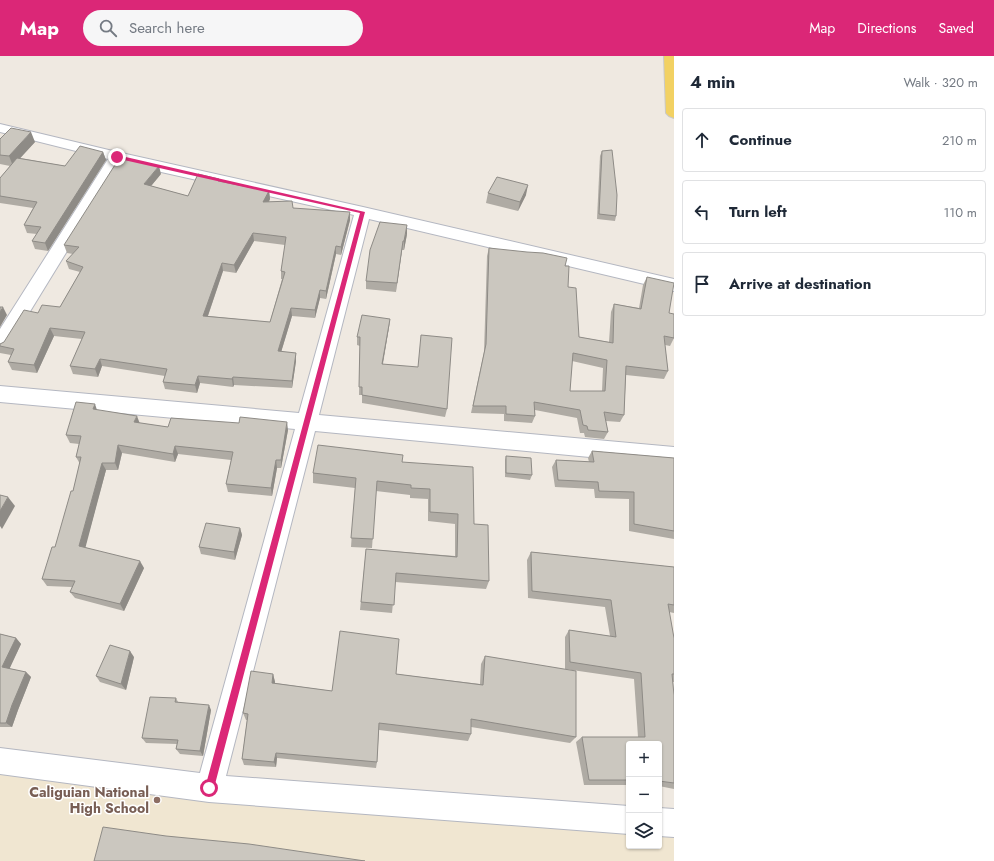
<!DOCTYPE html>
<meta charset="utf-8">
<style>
:root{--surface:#fff;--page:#f6f6f7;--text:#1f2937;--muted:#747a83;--line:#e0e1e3;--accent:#db2777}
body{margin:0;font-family:Jost,sans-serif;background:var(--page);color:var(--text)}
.controls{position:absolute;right:12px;bottom:12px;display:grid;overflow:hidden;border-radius:4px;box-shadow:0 1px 3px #0004}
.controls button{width:36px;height:36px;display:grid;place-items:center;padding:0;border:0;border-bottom:1px solid var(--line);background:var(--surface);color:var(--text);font:20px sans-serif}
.stop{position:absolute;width:12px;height:12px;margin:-9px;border:3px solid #db2777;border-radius:50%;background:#fff}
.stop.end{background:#db2777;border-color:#fff;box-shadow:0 1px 4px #0008}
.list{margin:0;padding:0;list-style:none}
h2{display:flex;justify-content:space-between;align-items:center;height:52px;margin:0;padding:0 16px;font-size:17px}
h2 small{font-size:13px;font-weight:400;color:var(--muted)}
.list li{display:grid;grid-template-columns:26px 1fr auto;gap:12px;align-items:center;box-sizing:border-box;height:64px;margin:0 8px 8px;padding:0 8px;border:1px solid var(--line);border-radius:4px}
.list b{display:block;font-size:15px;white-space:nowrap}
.list em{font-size:13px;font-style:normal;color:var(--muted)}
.icon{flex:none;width:22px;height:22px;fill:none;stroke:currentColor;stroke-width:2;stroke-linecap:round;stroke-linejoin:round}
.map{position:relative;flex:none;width:674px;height:805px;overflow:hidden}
header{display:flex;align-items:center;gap:24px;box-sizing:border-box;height:56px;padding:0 20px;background:var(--accent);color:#fff}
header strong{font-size:19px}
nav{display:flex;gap:22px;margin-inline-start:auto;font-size:14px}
.search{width:280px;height:36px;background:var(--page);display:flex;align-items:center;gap:10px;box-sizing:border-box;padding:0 14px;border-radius:22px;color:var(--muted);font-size:15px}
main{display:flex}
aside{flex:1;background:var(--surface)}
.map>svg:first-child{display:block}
.education{fill:#f0e6d1}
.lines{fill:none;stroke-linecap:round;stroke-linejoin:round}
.minor-casing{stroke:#b4b7c1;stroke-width:2}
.major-casing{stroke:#c9c9c9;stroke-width:2}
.minor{fill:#fff;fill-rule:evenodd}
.major{fill:#f2d163;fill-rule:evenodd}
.wall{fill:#afaba4;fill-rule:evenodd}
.shaded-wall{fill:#8e8b86}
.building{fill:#cbc7bf;stroke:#8e8b86;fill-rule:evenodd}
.route{fill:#db2777}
.education-dot{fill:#8d6e63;stroke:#fff;stroke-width:1.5}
.labels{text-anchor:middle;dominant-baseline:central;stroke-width:3;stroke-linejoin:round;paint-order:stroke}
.near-education-label{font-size:14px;font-weight:bold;fill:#785e54;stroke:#fff;text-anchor:end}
</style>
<header>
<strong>Map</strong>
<div class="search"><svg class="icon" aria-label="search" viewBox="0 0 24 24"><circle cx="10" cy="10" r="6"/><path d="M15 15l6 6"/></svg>Search here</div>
<nav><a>Map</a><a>Directions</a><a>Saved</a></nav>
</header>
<main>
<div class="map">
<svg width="674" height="805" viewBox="0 0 674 805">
<rect width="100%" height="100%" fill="#efe9e1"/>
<polygon class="education" points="0,718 629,769 629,790 659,790 659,772 674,773 674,805 0,805"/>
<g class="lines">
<defs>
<g id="minor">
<polygon points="0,68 117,96 363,151 674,223 674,235 369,163 319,359 674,391 674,409 315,375 226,720 629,750 629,778 209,746 0,718 0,692 200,717 295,373 0,346 0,330 299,357 354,159 121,107 7,293 0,295 0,273 108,103 0,76"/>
<polygon points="659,752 674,753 674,781 659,780"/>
</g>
<polygon id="major" points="664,0 674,0 674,62 669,60 666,57"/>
</defs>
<use href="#minor" class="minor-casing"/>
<use href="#major" class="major-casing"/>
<use href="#minor" class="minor"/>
<use href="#major" class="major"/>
</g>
<g class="wall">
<polygon points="0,83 35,86 20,102 65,110 103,96 106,104 48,195 35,193 32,185 37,178 27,177 24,169 33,152 0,147 0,122 10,110 0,108"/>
<polygon points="602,95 616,160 615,165 597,163 600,100"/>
<path d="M161,118L151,130L188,140L220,126L269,135L270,143L269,146L293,152L350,164L341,199L336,198L326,243L320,242L315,262L292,260L281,296L296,297V305L292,332L234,329L233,331L200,327L197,337L165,333L163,326L165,320L102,310L98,321L73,318L70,310L82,283L54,280L37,317L12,314L8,306L11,299L0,297V288L4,286L38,257L60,251L80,216L69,213L66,205L73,198L67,197L64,189ZM254,185L285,189L281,215V223H282L270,266L208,260L223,215L236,217Z"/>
<polygon points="488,137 526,139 518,155 486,147"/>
<polygon points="407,178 404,194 402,194 396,236 366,233 366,225"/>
<path d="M489,192L565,210L568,231L579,281L609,286L611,256L614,248L639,252L643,229L647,221L669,257L674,282L670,290L665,289L668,315L664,323L626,319L624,359L620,366L606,365L608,376L604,383L585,381L584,377H580L577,362L535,354V360L532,367L504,365V358L471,357L484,296L487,200ZM572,305L603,312L602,335H570Z"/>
<polygon points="390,263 389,271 383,308 447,353 445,361 362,347 362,339 359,339 360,290 357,289 357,281"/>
<polygon points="97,354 139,367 168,371 288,374 281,412 277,412 272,440 228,436 226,428 231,404 178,398 175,406 122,397 118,414 106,414 85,491 144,512 124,555 75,542 70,536 72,531 47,530 42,523 55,491 73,435 80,408 76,401 79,388 70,387 66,379"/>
<polygon points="592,395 674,402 674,483 629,475 629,443 595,442 594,433 555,431 552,411 556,404 589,406 588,402"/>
<polygon points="506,400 532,419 530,424 505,421 505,404"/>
<polygon points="402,406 474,468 489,525 486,533 395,526 392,557 360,554 366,493 455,500 455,468 428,465 428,443 410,442 410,439 376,435 372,492 351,491 355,432 313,427 313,417"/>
<polygon points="240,472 242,479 235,504 201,498 199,491"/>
<polygon points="531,496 674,511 674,557 669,556 674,582 674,626 673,626 674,639 674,733 659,730 659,688 629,688 629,729 584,729 576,686 582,681 638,681 634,623 565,613 565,581 569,574 610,580 605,551 528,542 527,504"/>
<polygon points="0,578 16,582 21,588 9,613 26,616 31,621 18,654 12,671 0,671"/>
<polygon points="485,600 576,681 570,687 471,671 471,678 468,685 379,674 377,706 376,712 277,702 276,711 244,709 242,703 247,664 246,664 243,657 273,618 275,626 275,627 332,635 396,618 480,628 481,608"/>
<polygon points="134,601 126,634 100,626 96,620"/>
<polygon points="176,642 178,646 211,654 203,700 180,698 176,693 177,688 146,687 142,682"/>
</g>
<g class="shaded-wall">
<polygon points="31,76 35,86 13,110 9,100"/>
<polygon points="103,96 106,104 48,195 45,187"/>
<polygon points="159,110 161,118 146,136 144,128"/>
<polygon points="528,129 526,139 518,155 520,146"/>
<polygon points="269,135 270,143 264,154 263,146"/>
<polygon points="350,156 350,164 341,199 341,191"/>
<polygon points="407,169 407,178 404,194 404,185"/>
<polygon points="253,177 254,185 236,217 234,209"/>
<polygon points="403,185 402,194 396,236 397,227"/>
<polygon points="336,190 336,198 326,243 326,235"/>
<polygon points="222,207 223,215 205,268 203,260"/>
<polygon points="320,234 320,242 315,262 315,254"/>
<polygon points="3,251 7,259 0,271 0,256"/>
<polygon points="291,252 292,260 279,303 278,295"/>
<polygon points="390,263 389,271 381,317 382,308"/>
<polygon points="50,272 54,280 37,317 34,309"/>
<polygon points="296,297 296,305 292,332 292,325"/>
<polygon points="100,303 102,310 98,321 95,313"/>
<polygon points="198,320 200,327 197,337 195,329"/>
<polygon points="233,321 234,329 233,331 232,323"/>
<polygon points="95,348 98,357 93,353"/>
<polygon points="137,360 140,368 134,366"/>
<polygon points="287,366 288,374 281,412 281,404"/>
<polygon points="118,389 122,397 118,414 115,407"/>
<polygon points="175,390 178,398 175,406 173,398"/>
<polygon points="276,404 277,412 272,440 271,432"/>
<polygon points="102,407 106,414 84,497 79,490"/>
<polygon points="8,441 15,450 2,473 0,470 0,455"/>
<polygon points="240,472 242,479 235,504 234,496"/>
<polygon points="140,505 144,512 124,555 120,548"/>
<polygon points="16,582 21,588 8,616 2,611"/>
<polygon points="130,595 134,601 126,634 121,628"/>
<polygon points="26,616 31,621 18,654 12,671 6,667 12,649"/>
<polygon points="273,618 275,626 273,634 272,627"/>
<polygon points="209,649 211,654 203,700 200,695"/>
<polygon points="276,697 277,702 276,711 274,706"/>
</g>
<g class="building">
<polygon points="11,72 31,76 9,100 0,99 0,83"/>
<polygon points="80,90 103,96 45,187 32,185 41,171 24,169 37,146 0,140 0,122 17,102 65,110"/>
<polygon points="612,94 617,139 616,160 599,158 602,95"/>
<path d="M120,101L159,110L144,128L188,140L198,118L219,123L218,125L269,135L263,146L292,145L293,152L350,156L341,191L336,190L326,235L320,234L315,254L291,252L278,295L296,297L292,325L233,321L232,323L198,320L195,329L163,326L167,313L100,303L95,313L70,310L85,276L50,272L34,309L8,306L14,293L0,290V288L4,286L24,254L38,257L42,249L60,251L83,211L66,205L79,191L64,189ZM253,177L286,181L281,215L285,216L270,266L203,260L222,207L234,209Z"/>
<polygon points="497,121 528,129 520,146 488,137"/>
<polygon points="380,166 407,169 404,185 403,185 397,227 366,225 370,194"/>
<path d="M489,192L527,196L543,197L567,202L565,210H569L568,231L576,232L579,281L613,287L614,248L641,253L647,221L674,227L669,257L674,258V282L664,280L668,315L626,310L624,359L604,356L608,376L588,374L587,370L583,369L580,354L534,346L535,360L506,358V350H473L486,288ZM573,297L607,304L605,335H570Z"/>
<polygon points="0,251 3,251 0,256"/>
<polygon points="362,259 390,263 382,308 418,311 421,279 452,282 447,353 362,339 362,331 359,331 360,281 357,281"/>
<polygon points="76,346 95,348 93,353 137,360 134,366 168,371 171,362 239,367 240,361 287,366 281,404 276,404 271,432 226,428 233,396 175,390 173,398 118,389 115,407 102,407 79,490 140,505 120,548 70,536 75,525 42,523 52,491 55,491 71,435 73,435 81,401 76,401 81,380 66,379"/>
<polygon points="318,389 403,399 402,406 473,411 474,468 488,469 489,525 396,517 394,549 361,546 366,493 457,501 458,458 430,456 430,433 411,432 411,429 377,425 373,483 351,482 356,422 313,417"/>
<polygon points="592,395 674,402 674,475 634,468 634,436 599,435 598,426 558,424 556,404 594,406"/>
<polygon points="506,400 531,402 532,419 506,417"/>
<polygon points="0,439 8,441 0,455"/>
<polygon points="206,467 240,472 234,496 199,491"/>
<polygon points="531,496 674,511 674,549 668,548 674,582 674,618 672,618 674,639 674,727 659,725 659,688 629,688 629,724 589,724 582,681 645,681 641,617 570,606 569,574 616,581 611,544 532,535"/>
<polygon points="340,575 399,583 396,618 483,629 485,600 576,615 576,681 471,663 471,678 379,667 377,706 276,697 274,706 242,703 248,658 243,657 251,615 273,618 272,627 332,635"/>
<polygon points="0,578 16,582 2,611 26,616 12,649 6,667 0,667"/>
<polygon points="110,589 130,595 121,628 96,620"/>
<polygon points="150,641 176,642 175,646 209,649 200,695 176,693 178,684 142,682"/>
<polygon points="103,771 166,780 249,788 365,805 94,805"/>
</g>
<polygon class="route" points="117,99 365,156 214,732 212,735 209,736 206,735 205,732 360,157 115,102"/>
<circle class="education-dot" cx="157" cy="744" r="4"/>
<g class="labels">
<g class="near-education-label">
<text x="149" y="736">Caliguian National<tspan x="149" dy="16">High School</tspan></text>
</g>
</g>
</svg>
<div class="controls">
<button>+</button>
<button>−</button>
<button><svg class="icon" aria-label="layers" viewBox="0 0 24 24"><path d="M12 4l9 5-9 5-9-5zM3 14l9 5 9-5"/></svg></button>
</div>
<div class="stop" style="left:209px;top:732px"></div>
<div class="stop end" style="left:117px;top:101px"></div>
</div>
<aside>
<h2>4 min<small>Walk · 320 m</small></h2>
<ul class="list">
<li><svg class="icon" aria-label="ahead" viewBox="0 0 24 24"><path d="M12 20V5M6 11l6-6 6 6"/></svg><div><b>Continue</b></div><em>210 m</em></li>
<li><svg class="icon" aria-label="left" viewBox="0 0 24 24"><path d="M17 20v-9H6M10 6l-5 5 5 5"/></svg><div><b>Turn left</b></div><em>110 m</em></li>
<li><svg class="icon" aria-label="arrive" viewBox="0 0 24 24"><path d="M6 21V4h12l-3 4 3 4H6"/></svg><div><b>Arrive at destination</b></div></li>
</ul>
</aside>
</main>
